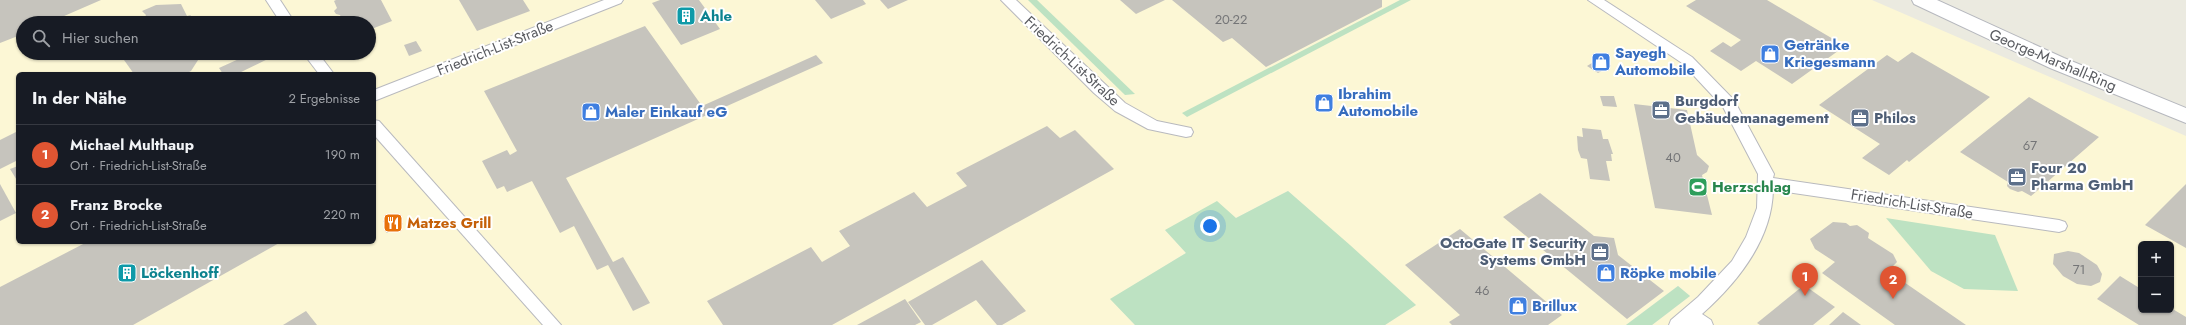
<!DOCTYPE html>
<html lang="de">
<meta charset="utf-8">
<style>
:root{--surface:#171b24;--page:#242831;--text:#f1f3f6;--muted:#9ea1a6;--line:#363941;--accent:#e05532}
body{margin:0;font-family:Jost,sans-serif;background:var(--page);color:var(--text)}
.controls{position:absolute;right:12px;bottom:12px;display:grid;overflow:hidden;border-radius:6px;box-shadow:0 1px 3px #0004}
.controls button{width:36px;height:36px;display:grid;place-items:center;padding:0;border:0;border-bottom:1px solid var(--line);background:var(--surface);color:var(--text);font:20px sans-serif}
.you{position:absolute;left:1210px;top:226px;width:14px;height:14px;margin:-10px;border:3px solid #fff;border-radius:50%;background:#1a73e8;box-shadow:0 0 0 6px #1a73e833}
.badge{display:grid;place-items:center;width:26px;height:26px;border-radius:50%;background:var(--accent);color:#fff;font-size:13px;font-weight:700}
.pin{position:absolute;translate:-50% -33px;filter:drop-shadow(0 1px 2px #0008)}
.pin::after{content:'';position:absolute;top:21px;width:14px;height:12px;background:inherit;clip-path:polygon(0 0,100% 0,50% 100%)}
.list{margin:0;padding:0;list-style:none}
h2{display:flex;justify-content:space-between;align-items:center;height:52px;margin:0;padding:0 16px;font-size:17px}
h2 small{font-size:13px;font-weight:400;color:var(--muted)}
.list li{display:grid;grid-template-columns:26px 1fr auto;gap:12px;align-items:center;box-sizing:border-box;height:60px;padding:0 16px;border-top:1px solid var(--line)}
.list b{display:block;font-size:15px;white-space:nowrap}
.list p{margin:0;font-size:13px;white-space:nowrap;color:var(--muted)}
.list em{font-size:13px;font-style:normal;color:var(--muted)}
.icon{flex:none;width:22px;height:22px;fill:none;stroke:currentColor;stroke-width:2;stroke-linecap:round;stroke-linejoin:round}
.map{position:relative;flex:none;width:2186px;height:325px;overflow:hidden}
.search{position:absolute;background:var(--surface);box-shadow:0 1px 3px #0004;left:16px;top:16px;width:360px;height:44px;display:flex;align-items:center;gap:10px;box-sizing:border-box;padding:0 14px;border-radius:22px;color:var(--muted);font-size:15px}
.panel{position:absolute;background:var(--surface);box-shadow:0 1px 3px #0004;left:16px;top:72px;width:360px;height:172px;border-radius:6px}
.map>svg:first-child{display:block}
.commercial{fill:#fcf7d5;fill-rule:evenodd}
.green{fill:#bde2c2}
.building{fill:#c6c4bd}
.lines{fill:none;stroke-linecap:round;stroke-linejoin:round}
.street-casing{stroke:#b8b9be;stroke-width:2}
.secondary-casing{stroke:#b6b8be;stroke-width:2}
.street{fill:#fff;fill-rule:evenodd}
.secondary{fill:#fff;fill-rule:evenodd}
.labels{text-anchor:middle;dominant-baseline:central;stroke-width:4;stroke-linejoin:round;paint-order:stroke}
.number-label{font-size:13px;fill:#747577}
.culture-label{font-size:15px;font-weight:bold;fill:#0d838f;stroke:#fff;text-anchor:start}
.shop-label{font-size:15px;font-weight:bold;fill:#366cbe;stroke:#fff;text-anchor:start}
.street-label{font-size:15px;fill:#595b60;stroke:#fff}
.service-label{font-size:15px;font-weight:bold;fill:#4e5e75;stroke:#fff;text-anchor:start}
.leisure-label{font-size:15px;font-weight:bold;fill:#27864d;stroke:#fff;text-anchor:start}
.food-label{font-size:15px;font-weight:bold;fill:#c56008;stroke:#fff;text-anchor:start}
</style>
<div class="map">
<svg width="2186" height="325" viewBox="0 0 2186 325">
<rect width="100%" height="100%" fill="#ebeae0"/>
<path class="commercial" d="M0,0H1872L2186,136V325H1652L1690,296L1678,286L1626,325H1385L1416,305L1288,191L1236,218L1165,230L1186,253L1111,299L1135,325H0ZM23,23H369V53H23ZM18,74H374V242H18ZM2141,244H2171V310H2141Z"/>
<g class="green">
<polygon points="1028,0 1037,0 1135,94 1125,95"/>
<polygon points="1400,0 1411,0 1187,117 1182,113"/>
<polygon points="1288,191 1350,245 1416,305 1385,325 1135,325 1110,299 1186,253 1165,230 1217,201 1236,218"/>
<polygon points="1886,218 1995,235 2018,291 1964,289 1931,271"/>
<polygon points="1678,286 1690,296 1652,325 1626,325"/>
</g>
<g class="building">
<polygon points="0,0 101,0 48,23 23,23 23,34 0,43"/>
<polygon points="336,0 381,0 392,21 369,30 369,23 344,23 340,15 336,14 334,11 337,8 334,1"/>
<polygon points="459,0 523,0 530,11 477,31"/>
<polygon points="660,0 699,0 720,29 681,45 652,3"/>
<polygon points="815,0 863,0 866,4 831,19"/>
<polygon points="880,0 908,0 888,9"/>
<polygon points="1120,0 1165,0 1136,14"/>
<polygon points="1172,0 1382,0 1382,7 1266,67 1232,38 1223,42"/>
<polygon points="1696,0 1767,0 1845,46 1792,84 1756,61 1741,71 1710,51 1723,42 1731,47 1741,40 1686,6"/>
<polygon points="181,4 187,16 191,15 185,23 130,23 145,17 146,15 142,11 156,5"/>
<polygon points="645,26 702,106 816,55 823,63 566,178 613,262 623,257 650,303 633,311 608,265 597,270 574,226 560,233 532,181 507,192 504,186 497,189 482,161 507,150 510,155 517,151 484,91"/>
<polygon points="416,41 422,51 409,56 404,45"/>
<polygon points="1912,52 1990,97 1909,162 1907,160 1889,175 1862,158 1880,144 1819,105 1887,55 1898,62"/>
<polygon points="119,53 197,53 200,57 191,71 185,74 134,74"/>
<polygon points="252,53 269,53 272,57 237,74 223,74 219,68"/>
<polygon points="1600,58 1611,66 1598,73 1587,66"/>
<polygon points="1600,96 1614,96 1617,107 1603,106"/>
<polygon points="2029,97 2099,137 2031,196 2022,191 2018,192 2010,189 2007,186 2008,182 1960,152"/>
<polygon points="1634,104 1687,110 1697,155 1709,166 1707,172 1702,175 1712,215 1655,208"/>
<polygon points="1047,126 1060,138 1075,130 1114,169 832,325 723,325 707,301 811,247 822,262 850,246 839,231 914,192 927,207 967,186 956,173"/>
<polygon points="1582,128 1601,130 1603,139 1608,139 1613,154 1611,154 1612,161 1606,161 1610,181 1590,179 1587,159 1581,158 1578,150 1577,136 1583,137"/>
<polygon points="18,131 18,160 0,169 0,140"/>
<polygon points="18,166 18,182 10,169"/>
<polygon points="0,184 16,213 0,221"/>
<polygon points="2186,184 2186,248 2145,225"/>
<polygon points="1540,193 1594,236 1614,238 1618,255 1664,291 1627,319 1503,217"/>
<polygon points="394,215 403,224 387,233 385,231 389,229 383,221"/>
<polygon points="1833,222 1846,223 1850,226 1857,225 1869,233 1868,238 1893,254 1897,262 1888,271 1966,325 1895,325 1822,273 1835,262 1815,249 1810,239"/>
<polygon points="1460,229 1562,315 1548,325 1452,325 1449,322 1460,315 1405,265"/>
<polygon points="87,242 281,242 133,325 0,325 0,287"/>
<polygon points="2068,251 2079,253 2097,265 2102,274 2100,282 2091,286 2077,284 2063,276 2053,264 2054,254"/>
<polygon points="982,260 1026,311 1002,325 997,325 976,300 932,325 925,325 908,302"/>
<polygon points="2120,276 2141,289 2141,310 2171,310 2171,308 2186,317 2186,325 2139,325 2097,299"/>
<polygon points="1804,285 1835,307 1813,325 1760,325 1757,323"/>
<polygon points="905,299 921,322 915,325 857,325"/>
<polygon points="306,311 317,325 283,325"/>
<polygon points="1843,312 1861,325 1829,325"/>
</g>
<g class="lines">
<defs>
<g id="street">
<polygon points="266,0 280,0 295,23 281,23"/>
<polygon points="604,0 623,0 621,3 374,101 374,90"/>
<polygon points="1001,0 1016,0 1125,103 1157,121 1191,128 1193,132 1191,136 1186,137 1148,129 1115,111 1094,93"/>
<path d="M1588,0H1604L1692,57L1734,100L1774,174L1773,178L2059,220L2065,222L2067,226L2065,230L2059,232L1773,190C1772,239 1738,282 1702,314L1711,320L1713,325H1669L1671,320L1698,297L1732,261L1746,237L1757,208L1758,174L1723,107L1682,63Z"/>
<polygon points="303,53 318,53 334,74 319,74"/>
<polygon points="374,120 379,121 561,325 543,325 374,135"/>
</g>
<polygon id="secondary" points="1912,0 1937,0 2064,58 2186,108 2186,123 2050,68 1914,4"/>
</defs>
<use href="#street" class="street-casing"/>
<use href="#secondary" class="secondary-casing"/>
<use href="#street" class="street"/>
<use href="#secondary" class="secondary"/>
</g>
<defs>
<symbol id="building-square" viewBox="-11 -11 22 22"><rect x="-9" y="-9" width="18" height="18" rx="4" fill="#0f9aa8" stroke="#fff"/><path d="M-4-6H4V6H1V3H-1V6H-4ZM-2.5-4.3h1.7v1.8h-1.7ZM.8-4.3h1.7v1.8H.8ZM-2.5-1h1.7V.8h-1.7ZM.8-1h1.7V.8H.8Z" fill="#fff"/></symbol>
<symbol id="shop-square" viewBox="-11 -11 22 22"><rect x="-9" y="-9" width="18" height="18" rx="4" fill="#3f7fe0" stroke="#fff"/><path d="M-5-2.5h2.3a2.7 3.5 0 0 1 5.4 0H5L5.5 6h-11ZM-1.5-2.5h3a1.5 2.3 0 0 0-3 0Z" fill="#fff"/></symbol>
<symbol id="office-square" viewBox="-11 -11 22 22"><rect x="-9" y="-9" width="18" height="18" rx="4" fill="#5c6f8a" stroke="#fff"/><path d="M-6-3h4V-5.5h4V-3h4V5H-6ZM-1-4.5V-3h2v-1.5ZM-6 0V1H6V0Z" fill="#fff"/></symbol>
<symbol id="stadium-square" viewBox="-11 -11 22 22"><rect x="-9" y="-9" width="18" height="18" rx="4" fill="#2e9e5b" stroke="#fff"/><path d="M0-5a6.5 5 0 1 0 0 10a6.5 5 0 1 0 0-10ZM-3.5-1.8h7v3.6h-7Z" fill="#fff"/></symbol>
<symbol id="restaurant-square" viewBox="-11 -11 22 22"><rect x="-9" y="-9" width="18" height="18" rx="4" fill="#e8710a" stroke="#fff"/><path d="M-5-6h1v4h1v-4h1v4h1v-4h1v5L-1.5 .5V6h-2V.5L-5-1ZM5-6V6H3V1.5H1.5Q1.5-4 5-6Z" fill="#fff"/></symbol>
</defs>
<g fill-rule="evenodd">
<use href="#building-square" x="675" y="5" width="22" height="22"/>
<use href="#shop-square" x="1759" y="43" width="22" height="22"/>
<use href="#shop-square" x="1590" y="51" width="22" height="22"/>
<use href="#shop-square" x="1313" y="92" width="22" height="22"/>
<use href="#office-square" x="1650" y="99" width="22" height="22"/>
<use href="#shop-square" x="580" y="101" width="22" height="22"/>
<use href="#office-square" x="1849" y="107" width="22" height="22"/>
<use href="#office-square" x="2006" y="166" width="22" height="22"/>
<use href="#stadium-square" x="1687" y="176" width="22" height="22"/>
<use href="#restaurant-square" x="382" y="212" width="22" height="22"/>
<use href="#office-square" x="1589" y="241" width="22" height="22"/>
<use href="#building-square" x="116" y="262" width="22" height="22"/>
<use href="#shop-square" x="1595" y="262" width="22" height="22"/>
<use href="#shop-square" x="1507" y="295" width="22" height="22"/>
</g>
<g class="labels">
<g class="number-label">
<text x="1231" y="19">20-22</text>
<text x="2030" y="145">67</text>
<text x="1673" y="157">40</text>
<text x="2079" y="269">71</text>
<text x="1482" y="290">46</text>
</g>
<g class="culture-label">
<text x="700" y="16">Ahle</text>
<text x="141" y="273">Löckenhoff</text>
</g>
<g class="shop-label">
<text x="1784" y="45">Getränke<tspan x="1784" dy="17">Kriegesmann</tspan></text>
<text x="1615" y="53">Sayegh<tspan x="1615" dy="17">Automobile</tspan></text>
<text x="1338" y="94">Ibrahim<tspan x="1338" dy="17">Automobile</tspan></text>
<text x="605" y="112">Maler Einkauf eG</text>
<text x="1620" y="273">Röpke mobile</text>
<text x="1532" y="306">Brillux</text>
</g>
<g class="street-label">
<text transform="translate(495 48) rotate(-22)">Friedrich-List-Straße</text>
<text transform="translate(2053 60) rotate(23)">George-Marshall-Ring</text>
<text transform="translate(1072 61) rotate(43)">Friedrich-List-Straße</text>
<text transform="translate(1912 204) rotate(9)">Friedrich-List-Straße</text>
</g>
<g class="service-label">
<text x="1675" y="101">Burgdorf<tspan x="1675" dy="17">Gebäudemanagement</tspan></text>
<text x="1874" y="118">Philos</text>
<text x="2031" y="168">Four 20<tspan x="2031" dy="17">Pharma GmbH</tspan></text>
<text x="1586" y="243" text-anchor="end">OctoGate IT Security<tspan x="1586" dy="17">Systems GmbH</tspan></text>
</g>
<g class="leisure-label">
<text x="1712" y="187">Herzschlag</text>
</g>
<g class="food-label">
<text x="407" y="223">Matzes Grill</text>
</g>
</g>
</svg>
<div class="controls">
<button>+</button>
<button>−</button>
</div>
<div class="you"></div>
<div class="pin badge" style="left:1805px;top:296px">1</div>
<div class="pin badge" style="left:1893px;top:299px">2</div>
<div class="search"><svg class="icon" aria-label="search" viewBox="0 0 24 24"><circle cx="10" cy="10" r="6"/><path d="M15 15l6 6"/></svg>Hier suchen</div>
<section class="panel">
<h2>In der Nähe<small>2 Ergebnisse</small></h2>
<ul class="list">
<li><span class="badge">1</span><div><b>Michael Multhaup</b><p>Ort · Friedrich-List-Straße</p></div><em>190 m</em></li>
<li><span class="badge">2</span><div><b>Franz Brocke</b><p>Ort · Friedrich-List-Straße</p></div><em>220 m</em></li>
</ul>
</section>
</div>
